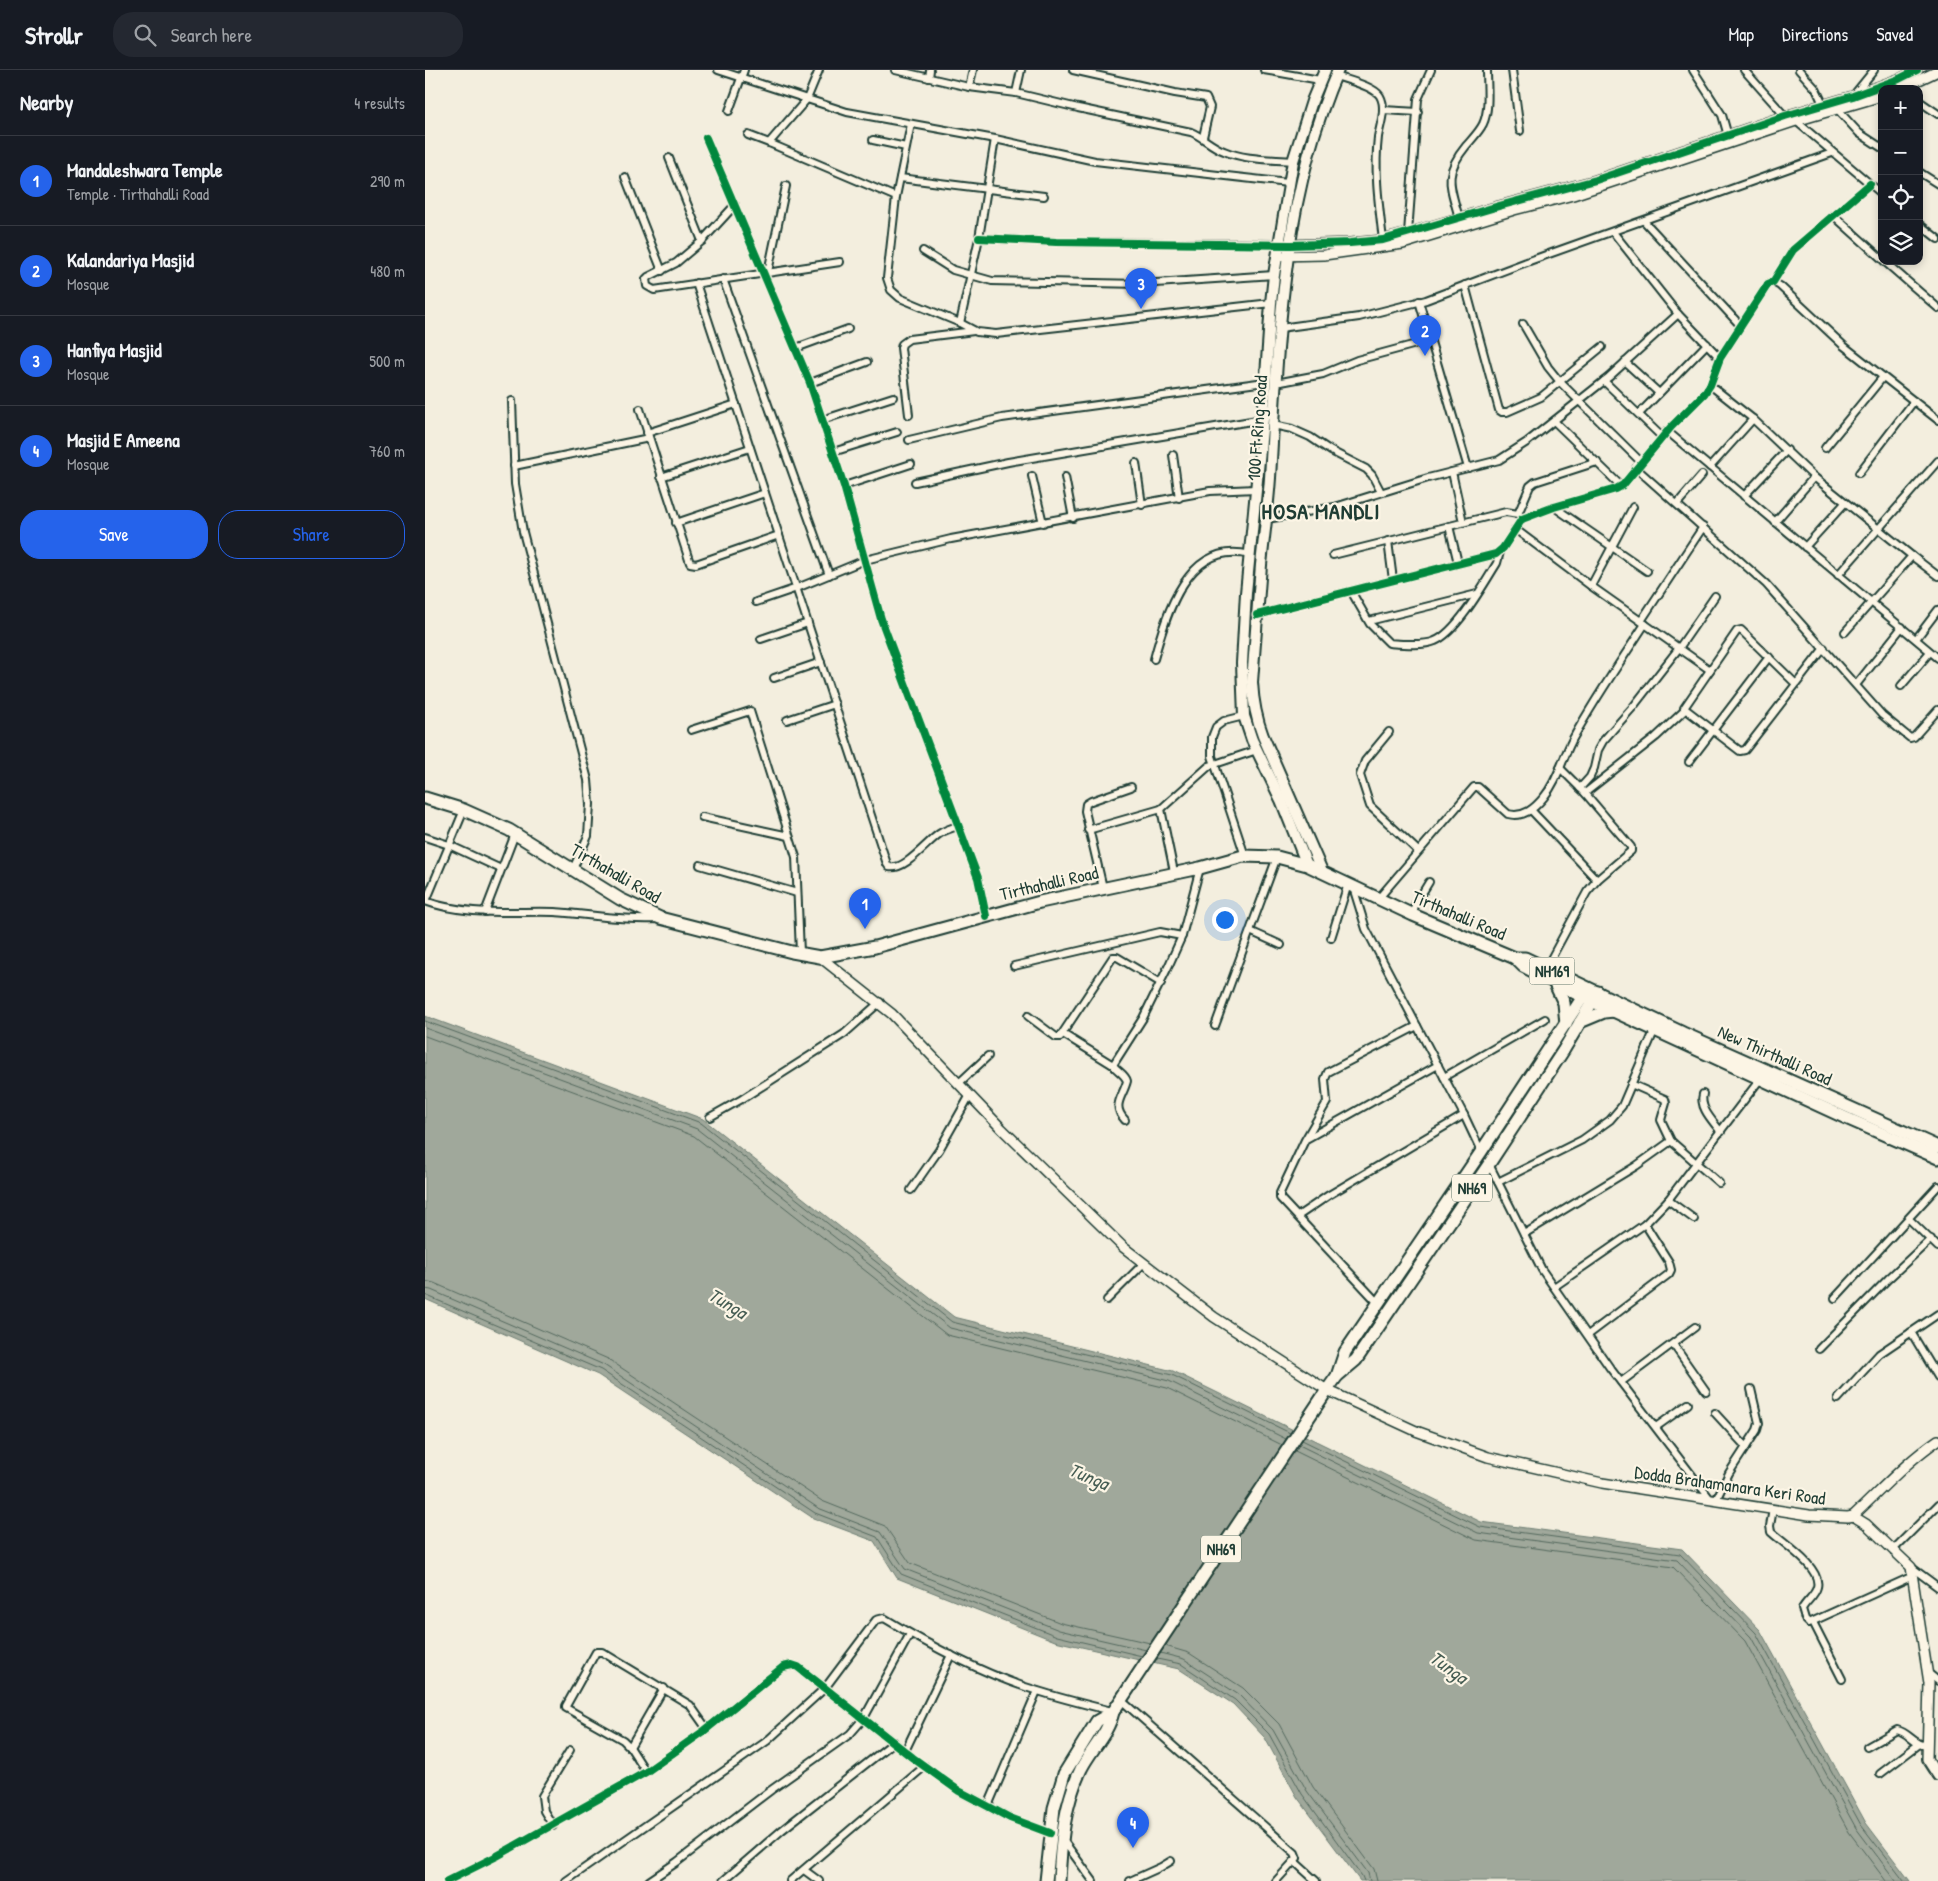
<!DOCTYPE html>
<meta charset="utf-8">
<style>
:root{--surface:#171b24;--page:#242831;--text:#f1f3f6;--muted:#9ea1a6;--line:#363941;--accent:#2563eb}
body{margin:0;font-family:"Patrick Hand",sans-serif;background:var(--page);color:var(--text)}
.controls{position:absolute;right:15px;top:15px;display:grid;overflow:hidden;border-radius:10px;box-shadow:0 2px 8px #0003}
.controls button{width:45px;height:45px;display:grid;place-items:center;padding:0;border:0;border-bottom:1px solid var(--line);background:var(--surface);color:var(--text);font:25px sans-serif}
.you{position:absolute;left:799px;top:849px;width:18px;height:18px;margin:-12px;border:4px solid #fff;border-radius:50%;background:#1a73e8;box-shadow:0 0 0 8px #1a73e833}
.badge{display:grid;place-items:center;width:32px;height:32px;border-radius:50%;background:var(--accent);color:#fff;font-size:16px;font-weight:700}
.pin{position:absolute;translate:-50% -41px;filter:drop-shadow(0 1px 2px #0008)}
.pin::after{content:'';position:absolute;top:26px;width:18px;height:15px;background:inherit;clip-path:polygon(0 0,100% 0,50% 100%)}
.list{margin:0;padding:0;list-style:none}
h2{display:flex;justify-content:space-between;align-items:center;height:65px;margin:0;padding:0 20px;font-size:21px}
h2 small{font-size:16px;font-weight:400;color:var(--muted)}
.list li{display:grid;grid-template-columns:32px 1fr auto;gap:15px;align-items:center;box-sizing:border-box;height:90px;padding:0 20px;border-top:1px solid var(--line)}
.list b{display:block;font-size:19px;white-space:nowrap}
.list p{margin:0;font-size:16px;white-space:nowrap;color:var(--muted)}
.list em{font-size:16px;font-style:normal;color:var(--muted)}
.actions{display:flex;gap:10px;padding:15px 20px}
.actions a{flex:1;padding:11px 0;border:1px solid var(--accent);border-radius:20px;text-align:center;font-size:18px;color:var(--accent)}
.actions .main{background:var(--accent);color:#fff}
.icon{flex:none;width:28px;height:28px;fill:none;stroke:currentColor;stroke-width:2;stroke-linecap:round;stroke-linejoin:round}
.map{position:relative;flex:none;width:1513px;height:1811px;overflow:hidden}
header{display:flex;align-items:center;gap:30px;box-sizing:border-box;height:70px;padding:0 25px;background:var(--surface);border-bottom:1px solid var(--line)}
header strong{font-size:24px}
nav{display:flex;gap:28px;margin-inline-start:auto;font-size:18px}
.search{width:350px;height:45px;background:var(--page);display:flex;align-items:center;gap:12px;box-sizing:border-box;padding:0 18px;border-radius:20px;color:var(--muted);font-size:19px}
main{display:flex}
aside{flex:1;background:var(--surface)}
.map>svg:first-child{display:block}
.water{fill:#a0a89b;stroke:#6c7d72}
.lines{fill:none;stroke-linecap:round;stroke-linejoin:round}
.shore{stroke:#53685d;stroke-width:1}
.minor-casing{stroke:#1f3d34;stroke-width:10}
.tertiary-casing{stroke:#1f3d34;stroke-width:12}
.secondary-casing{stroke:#1f3d34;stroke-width:12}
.primary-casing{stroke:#1f3d34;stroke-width:14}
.trunk-casing{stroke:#1f3d34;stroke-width:15}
.minor{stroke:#fcf5e5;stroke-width:6}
.tertiary{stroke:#fcf5e5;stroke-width:9}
.secondary{stroke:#fcf5e5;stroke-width:9}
.primary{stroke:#fcf5e5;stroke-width:10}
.trunk{stroke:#fcf5e5;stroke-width:11}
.cycleway-casing{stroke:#fcf5e5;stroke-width:11}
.cycleway{stroke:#00873e;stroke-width:8}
.labels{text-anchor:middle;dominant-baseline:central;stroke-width:4.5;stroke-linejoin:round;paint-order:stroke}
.shield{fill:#fcf5e5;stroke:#617469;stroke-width:1}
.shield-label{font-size:16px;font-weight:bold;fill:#1f3d34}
.street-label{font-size:18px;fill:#1f3d34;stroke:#fcf5e5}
.water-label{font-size:19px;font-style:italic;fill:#465d53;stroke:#fcf5e5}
.district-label{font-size:22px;font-weight:bold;letter-spacing:1px;fill:#1f3d34;stroke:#fcf5e5}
</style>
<header>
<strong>Strollr</strong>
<div class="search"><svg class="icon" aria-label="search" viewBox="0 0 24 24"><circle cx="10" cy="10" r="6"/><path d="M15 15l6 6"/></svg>Search here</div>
<nav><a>Map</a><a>Directions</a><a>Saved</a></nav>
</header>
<main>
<aside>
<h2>Nearby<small>4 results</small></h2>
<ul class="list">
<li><span class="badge">1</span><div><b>Mandaleshwara Temple</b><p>Temple · Tirthahalli Road</p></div><em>290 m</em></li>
<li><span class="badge">2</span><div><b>Kalandariya Masjid</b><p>Mosque</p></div><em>480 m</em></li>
<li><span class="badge">3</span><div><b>Hanfiya Masjid</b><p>Mosque</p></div><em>500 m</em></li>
<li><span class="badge">4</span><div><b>Masjid E Ameena</b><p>Mosque</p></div><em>760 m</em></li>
</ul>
<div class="actions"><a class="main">Save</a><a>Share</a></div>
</aside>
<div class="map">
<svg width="1513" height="1811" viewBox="0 0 1513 1811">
<rect width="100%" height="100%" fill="#f3eede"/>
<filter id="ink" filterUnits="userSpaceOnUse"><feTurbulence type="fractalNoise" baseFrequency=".02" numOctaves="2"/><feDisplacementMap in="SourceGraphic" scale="10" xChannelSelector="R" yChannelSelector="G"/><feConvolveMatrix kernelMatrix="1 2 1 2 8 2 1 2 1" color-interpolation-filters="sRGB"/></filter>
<g filter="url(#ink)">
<polygon class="water" points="0,946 278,1049 529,1247 748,1301 1056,1452 1257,1479 1335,1560 1441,1753 1485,1811 935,1811 872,1727 840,1668 808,1634 754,1599 630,1571 472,1508 449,1471 388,1448 173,1305 0,1229"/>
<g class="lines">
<g class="shore">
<polyline points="0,951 276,1053 527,1252 747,1305 865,1363"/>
<polyline points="0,958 272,1059 525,1258 744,1311 861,1369"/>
<polyline points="0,966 269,1066 522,1265 742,1318 857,1375"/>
<polyline points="0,1211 9,1213 183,1289 397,1431 460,1456 485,1493 636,1553 725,1573"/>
<polyline points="0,1219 6,1220 179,1295 393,1438 455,1462 480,1499 634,1560 721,1580"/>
<polyline points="0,1225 176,1300 390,1443 452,1467 476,1504 632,1566 717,1586"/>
<polyline points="877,1370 1055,1457 1255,1484 1331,1563 1436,1755 1479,1811"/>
<polyline points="874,1375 1053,1463 1252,1490 1326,1567 1431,1758 1471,1811"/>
<polyline points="870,1381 1051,1470 1248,1497 1320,1571 1424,1762 1461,1811"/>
<polyline points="740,1576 764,1583 818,1618 854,1654 888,1717 949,1799 952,1811"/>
<polyline points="735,1583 759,1589 814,1625 848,1660 882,1721 943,1803 945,1811"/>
<polyline points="732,1589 756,1594 810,1630 844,1664 877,1724 937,1806 939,1811"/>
</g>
<defs>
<g id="minor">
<polyline points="293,0 422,42 570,69 670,91 863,113"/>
<path d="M470,0L544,17L591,23L653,38L766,62C778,67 787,77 799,81C820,90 845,89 868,91"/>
<polyline points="648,0 750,23 781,28 785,37 778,67"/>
<polyline points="839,0 895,10"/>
<polyline points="1087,0 1095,61"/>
<polyline points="1268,0 1297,45 1303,66"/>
<polyline points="1319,0 1360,46"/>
<polyline points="1374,0 1391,19 1399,36"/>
<path d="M911,6C922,10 949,16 955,26C962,38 955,55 953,67C949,102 954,136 958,170"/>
<polyline points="504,8 505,0"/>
<polyline points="544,17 548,0"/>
<polyline points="591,23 596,0"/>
<polyline points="1428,26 1449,0"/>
<polyline points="1494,31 1513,44"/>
<polyline points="958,40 993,42"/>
<polyline points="1413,40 1434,63 1457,78"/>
<polyline points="304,41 319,0"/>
<polyline points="1371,51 1457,124"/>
<polyline points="486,54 471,127 462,208 466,220 475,228 535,253 552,262 571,264 846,233"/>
<polyline points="323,65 344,73 471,127"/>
<polyline points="281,68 385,313 419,416 456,549 553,808 561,846"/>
<polyline points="448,70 481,77"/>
<polyline points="344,73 382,29 394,0"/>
<polyline points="244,88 277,171"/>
<polyline points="1494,102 1513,114"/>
<polyline points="200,107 237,201"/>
<polyline points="475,108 619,126"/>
<polyline points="310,135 277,171 251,193 223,207 221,209 222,216 229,220 415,192"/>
<polyline points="1408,145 1457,189"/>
<path d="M1034,148C1025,115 1018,104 1041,76C1047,69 1054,62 1058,54C1065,39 1062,17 1062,0"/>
<polyline points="1219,151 1315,255"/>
<polyline points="1494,154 1513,169"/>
<polyline points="1188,162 1253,244 1295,288"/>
<polyline points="983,163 993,29 1006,0"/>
<polyline points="554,168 631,172 854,174"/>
<polyline points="498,181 528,200 567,211 716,214 849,205"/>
<polyline points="1459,191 1513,238"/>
<polyline points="343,202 361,116"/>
<polyline points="298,209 404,505"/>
<polyline points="1348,212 1355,216 1419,276 1513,350"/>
<path d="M271,213L462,794L464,797C480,801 502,772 514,764C520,760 526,758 533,756"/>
<polyline points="1040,215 1074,340 1077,342 1082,342 1116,327 1177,277"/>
<polyline points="994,231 1043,398"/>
<polyline points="535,253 554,168 570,69"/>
<polyline points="1098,254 1123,297 1135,312 1216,392"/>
<polyline points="855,258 934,247 1001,230 1107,190 1407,83"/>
<polyline points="371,278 423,259"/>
<polyline points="1200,292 1234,323"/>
<polyline points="1179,311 1237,367"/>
<polyline points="385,313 442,292"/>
<polyline points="851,313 898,304 932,290 1006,270"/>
<polyline points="1285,315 1328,349 1389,407 1487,486 1420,562"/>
<polyline points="87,331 90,414 98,462 163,710 165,734 163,766 148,799"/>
<polyline points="215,339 265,493 271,494 354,465"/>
<polyline points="1214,344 1282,274"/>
<polyline points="484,345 476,278 477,274 484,269 549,261"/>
<polyline points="397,350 468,327"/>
<polyline points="1129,351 1196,416"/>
<polyline points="848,355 867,359 885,367 906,381 941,399 947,405 956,422"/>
<polyline points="1242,361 1513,588"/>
<polyline points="222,363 311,334"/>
<polyline points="484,370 577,348 840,312"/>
<polyline points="1400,378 1458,307"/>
<polyline points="408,382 472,362"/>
<polyline points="748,385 754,428"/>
<polyline points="711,393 717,435"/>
<polyline points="89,396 224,368"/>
<polyline points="1285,397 1328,349"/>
<polyline points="1211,398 1341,514 1457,645 1485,668 1489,667 1513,640"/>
<polyline points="1027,402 1038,452"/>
<polyline points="1434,403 1489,331"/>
<polyline points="607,406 618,453"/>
<polyline points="236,407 325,378"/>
<polyline points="640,407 648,448"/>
<polyline points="490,412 583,392 838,349"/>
<polyline points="419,416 486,394"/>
<polyline points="1319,426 1362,380"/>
<polyline points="1252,434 1277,405"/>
<polyline points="1129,437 1222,501"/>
<polyline points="1093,444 1105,416 1110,412 1172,392"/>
<polyline points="842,449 910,437 1003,408 1074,390 1102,372 1184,307 1253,244"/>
<polyline points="1350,452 1389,407"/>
<polyline points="251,453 340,423"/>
<polyline points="1024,456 1033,493"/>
<polyline points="1090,459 1166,516 1285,600"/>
<polyline points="963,471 968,510"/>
<polyline points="1380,477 1420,433"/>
<polyline points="908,485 1081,442 1093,444 1097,449"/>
<polyline points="1487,486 1513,506"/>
<polyline points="1413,505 1513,391"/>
<polyline points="1166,516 1208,437"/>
<path d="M926,521L945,554L964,573C977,574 999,576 1010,571C1032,562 1059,514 1072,493L1075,482"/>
<polyline points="331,532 372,518 440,490 526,469 785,421 831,419"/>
<polyline points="832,545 1071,484 1078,478 1097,449 1129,437 1191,419 1198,415 1246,357 1279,324 1285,315 1295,288 1343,214 1348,212 1368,180 1445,114"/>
<polyline points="944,551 1052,524"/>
<polyline points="1216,551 1278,457"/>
<polyline points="336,569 383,553"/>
<polyline points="1491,569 1513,540"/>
<path d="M729,589C741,544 763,469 825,485"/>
<polyline points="349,608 396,592"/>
<polyline points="1371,614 1316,560 1312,561 1259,638 1315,681 1320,680 1399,578"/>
<polyline points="1431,615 1477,557"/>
<polyline points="1476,616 1505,582"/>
<polyline points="819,646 799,651 791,657 787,667 787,686 820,786"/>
<polyline points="362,650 410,634"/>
<polyline points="266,660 325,641 371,787 375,883"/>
<polyline points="964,662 940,691 935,705 945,736 993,781"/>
<polyline points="1264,692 1344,587"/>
<polyline points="1155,718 1165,707 1169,698 1173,680 1178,671 1208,637 1254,578 1290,526"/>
<polyline points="1160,723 1231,667 1260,640"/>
<polyline points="736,739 749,802"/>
<polyline points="1106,740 1172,810"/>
<polyline points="277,747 364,766"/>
<polyline points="663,760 736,739 784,696 832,680"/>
<polyline points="0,767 24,775 76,799"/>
<polyline points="275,795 372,823"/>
<polyline points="928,817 941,859 1039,1045 1056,1081"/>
<polyline points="678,818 660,741 661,734 666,731 706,717"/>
<path d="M953,829L1049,717H1053L1083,744C1099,748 1110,738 1119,727C1134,709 1138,685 1150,665C1171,627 1196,591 1220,554"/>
<path d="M0,831C40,846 87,841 129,842C164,844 197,851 232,849"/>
<polyline points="1,831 39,740"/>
<polyline points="60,842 90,764"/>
<polyline points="988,845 990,835 1004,812"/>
<polyline points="825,861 856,875"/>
<polyline points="906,868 923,814"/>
<polyline points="589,896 735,862 757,866"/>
<polyline points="1121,898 1162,822 1172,810 1206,781 1206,777 1160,723 1135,698"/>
<polyline points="603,946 631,967 635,967 688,887 692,887 736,913"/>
<polyline points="790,956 852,787"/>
<path d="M638,964L688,995C692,1001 700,1004 702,1011C698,1027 686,1035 700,1050"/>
<polyline points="688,995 718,948 744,895 757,866 775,798"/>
<polyline points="1019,1007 1120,949"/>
<polyline points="534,1013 563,986"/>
<polyline points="1206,1014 1240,1029 1241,1033 1236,1050 1246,1071 1294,1113"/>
<path d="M1278,1024C1274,1038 1288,1051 1296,1062"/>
<polyline points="285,1047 317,1029 419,964 455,932"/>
<polyline points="883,1068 1013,995"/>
<polyline points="1063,1092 1117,1200 1185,1298 1286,1430"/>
<polyline points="1073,1112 1157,1070 1185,1050 1197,1036 1230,959"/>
<polyline points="486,1120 514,1080 545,1025"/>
<polyline points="1243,1130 1269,1149"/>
<polyline points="873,1146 904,1125 1039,1045"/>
<polyline points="1484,1149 1513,1177"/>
<polyline points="1099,1164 1211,1096 1246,1071"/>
<polyline points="1129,1217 1220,1154 1243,1130 1336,1008"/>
<polyline points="1410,1228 1513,1116"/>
<polyline points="682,1230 719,1193"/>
<polyline points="953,1233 855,1128 855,1123 880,1070 902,1032 900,1009 903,1002 992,956"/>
<polyline points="1486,1262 1513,1307"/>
<polyline points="1163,1265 1244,1204 1246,1200 1244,1192 1220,1154"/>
<polyline points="1248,1274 1281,1321"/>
<polyline points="1394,1279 1463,1209 1506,1169"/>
<polyline points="1196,1312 1270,1257"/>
<polyline points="1413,1329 1454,1284 1513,1244"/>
<polyline points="1290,1343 1321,1377"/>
<polyline points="1231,1357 1263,1334"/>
<polyline points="1291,1430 1304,1403 1332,1360 1334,1353 1326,1319"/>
<path d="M1348,1439L1345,1456L1346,1462C1359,1474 1397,1498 1392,1517C1390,1526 1381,1531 1377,1539L1380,1549L1384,1553L1488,1506"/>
<polyline points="1469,1479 1513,1435"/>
<polyline points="1486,1497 1513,1517"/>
<polyline points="1388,1552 1417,1609"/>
<polyline points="1502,1602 1513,1611"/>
<polyline points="696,1630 870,1783 872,1788 851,1811"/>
<polyline points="205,1677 239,1618"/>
<path d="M1442,1677L1472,1660C1485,1663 1487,1674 1502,1676"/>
<polyline points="480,1681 526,1585"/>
<polyline points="221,1702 205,1677 198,1670 141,1638 141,1636 171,1582 177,1582 265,1635 282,1659"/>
<polyline points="1455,1704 1493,1675"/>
<polyline points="563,1736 612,1621"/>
<polyline points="128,1756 119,1741 117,1726 145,1680"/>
<polyline points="638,1770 668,1811"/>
<polyline points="869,1791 891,1811"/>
<polyline points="379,1800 394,1811"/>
<polyline points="22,1811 72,1786 221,1702 279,1661 358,1597 367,1595 373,1597 488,1688 534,1721 585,1748 625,1763"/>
<path d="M141,1811L342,1671L400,1618L451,1550L459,1548C507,1577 559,1605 613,1621C638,1629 663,1635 687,1641"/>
<polyline points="224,1811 252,1792 346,1720 425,1664 439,1648 485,1564"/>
<polyline points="298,1811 357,1760 469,1672"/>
<polyline points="365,1811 500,1696"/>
<polyline points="705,1811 736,1797 746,1791"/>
</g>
<g id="tertiary">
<polyline points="1475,19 1513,1"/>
<polyline points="859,175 925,173 958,170 983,163 1074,136 1171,110 1360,46 1428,26 1474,9 1492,0"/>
<polyline points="852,186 899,185 978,174 1089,140 1148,125 1371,51 1457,26"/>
<polyline points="395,887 467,944 577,1059 698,1177 789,1247 902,1320"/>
<polyline points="1428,1446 1441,1454 1486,1497 1504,1613 1502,1689 1513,1706"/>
</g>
<path id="secondary" d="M902,1320L991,1361L1063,1387L1177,1413L1384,1445L1423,1447L1428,1446C1456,1420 1481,1392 1513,1370"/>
<g id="primary">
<polyline points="882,795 856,730 827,670 819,646 817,593 821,523 838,349 846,233 849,205 868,91 887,31 900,0"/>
<path d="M897,801L838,666C831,648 828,631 827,612C830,573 833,534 836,495C839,466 843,437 845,408C853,271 857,128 913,0"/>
</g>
<g id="trunk">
<polyline points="0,728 39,740 84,760 195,829 235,848 367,882 395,887 450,877 615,832 775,798 818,786 852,787 882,795 988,845 1090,888 1100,888 1258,963 1513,1077"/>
<polyline points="1090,888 1098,896 1158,927 1421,1048 1513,1088"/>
<polyline points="1130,914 1139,933 1141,954"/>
<polyline points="1155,952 1179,942 1189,941"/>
<polyline points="912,1306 920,1282 1056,1082 1161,922"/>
<polyline points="621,1811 629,1738 639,1704 672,1651 688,1642"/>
<path d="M634,1811C636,1772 639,1735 656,1699C666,1679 683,1664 688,1642L902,1320L912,1306L931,1290L1064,1094L1138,981L1173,922"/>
</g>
</defs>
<use href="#minor" class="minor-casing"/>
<use href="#tertiary" class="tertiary-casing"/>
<use href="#secondary" class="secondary-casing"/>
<use href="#primary" class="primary-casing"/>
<use href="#trunk" class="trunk-casing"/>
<use href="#minor" class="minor"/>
<use href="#tertiary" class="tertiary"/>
<use href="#secondary" class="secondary"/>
<use href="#primary" class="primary"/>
<use href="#trunk" class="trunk"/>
<defs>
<g id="cycleway">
<polyline points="281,68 385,313 419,416 456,549 553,808 561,846"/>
<polyline points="554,168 631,172 866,175 925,173 958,170 1074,136 1171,110 1360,46 1428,26 1474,9 1492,0"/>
<polyline points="832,545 1071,484 1078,478 1097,449 1129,437 1191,419 1198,415 1246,357 1279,324 1285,315 1295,288 1343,214 1348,212 1368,180 1445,114"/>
<polyline points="22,1811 72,1786 221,1702 279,1661 358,1597 367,1595 373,1597 488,1688 534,1721 585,1748 625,1763"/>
</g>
</defs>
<use href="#cycleway" class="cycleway-casing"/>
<use href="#cycleway" class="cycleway"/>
</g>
</g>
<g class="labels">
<g class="shield">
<rect x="1104.5" y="887.5" width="45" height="27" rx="4"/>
<rect x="1027" y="1104.5" width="40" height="27" rx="4"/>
<rect x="776" y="1465.5" width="40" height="27" rx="4"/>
</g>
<g class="shield-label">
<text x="1127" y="901">NH169</text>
<text x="1047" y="1118">NH69</text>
<text x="796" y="1479">NH69</text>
</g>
<g class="street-label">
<text transform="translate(832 358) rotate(-86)">100 Ft Ring Road</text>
<text transform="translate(191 803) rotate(30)">Tirthahalli Road</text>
<text transform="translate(624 813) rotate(-13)">Tirthahalli Road</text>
<text transform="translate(1034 845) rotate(23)">Tirthahalli Road</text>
<text transform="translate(1350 985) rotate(24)">New Thirthalli Road</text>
<text transform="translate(1305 1415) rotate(8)">Dodda Brahamanara Keri Road</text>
</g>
<g class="water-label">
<text transform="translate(303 1233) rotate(31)">Tunga</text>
<text transform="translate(664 1406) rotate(23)">Tunga</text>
<text transform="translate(1024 1597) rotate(36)">Tunga</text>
</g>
<g class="district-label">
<text x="896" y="441">HOSA MANDLI</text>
</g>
</g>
</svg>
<div class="controls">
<button>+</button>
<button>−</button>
<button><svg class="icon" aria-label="locate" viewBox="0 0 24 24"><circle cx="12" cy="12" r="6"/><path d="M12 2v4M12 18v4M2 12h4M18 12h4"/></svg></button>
<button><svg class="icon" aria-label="layers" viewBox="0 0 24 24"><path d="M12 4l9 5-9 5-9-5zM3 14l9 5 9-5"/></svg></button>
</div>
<div class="you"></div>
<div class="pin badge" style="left:440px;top:859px">1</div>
<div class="pin badge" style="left:1000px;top:286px">2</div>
<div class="pin badge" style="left:716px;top:239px">3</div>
<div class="pin badge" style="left:708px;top:1778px">4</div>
</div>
</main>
